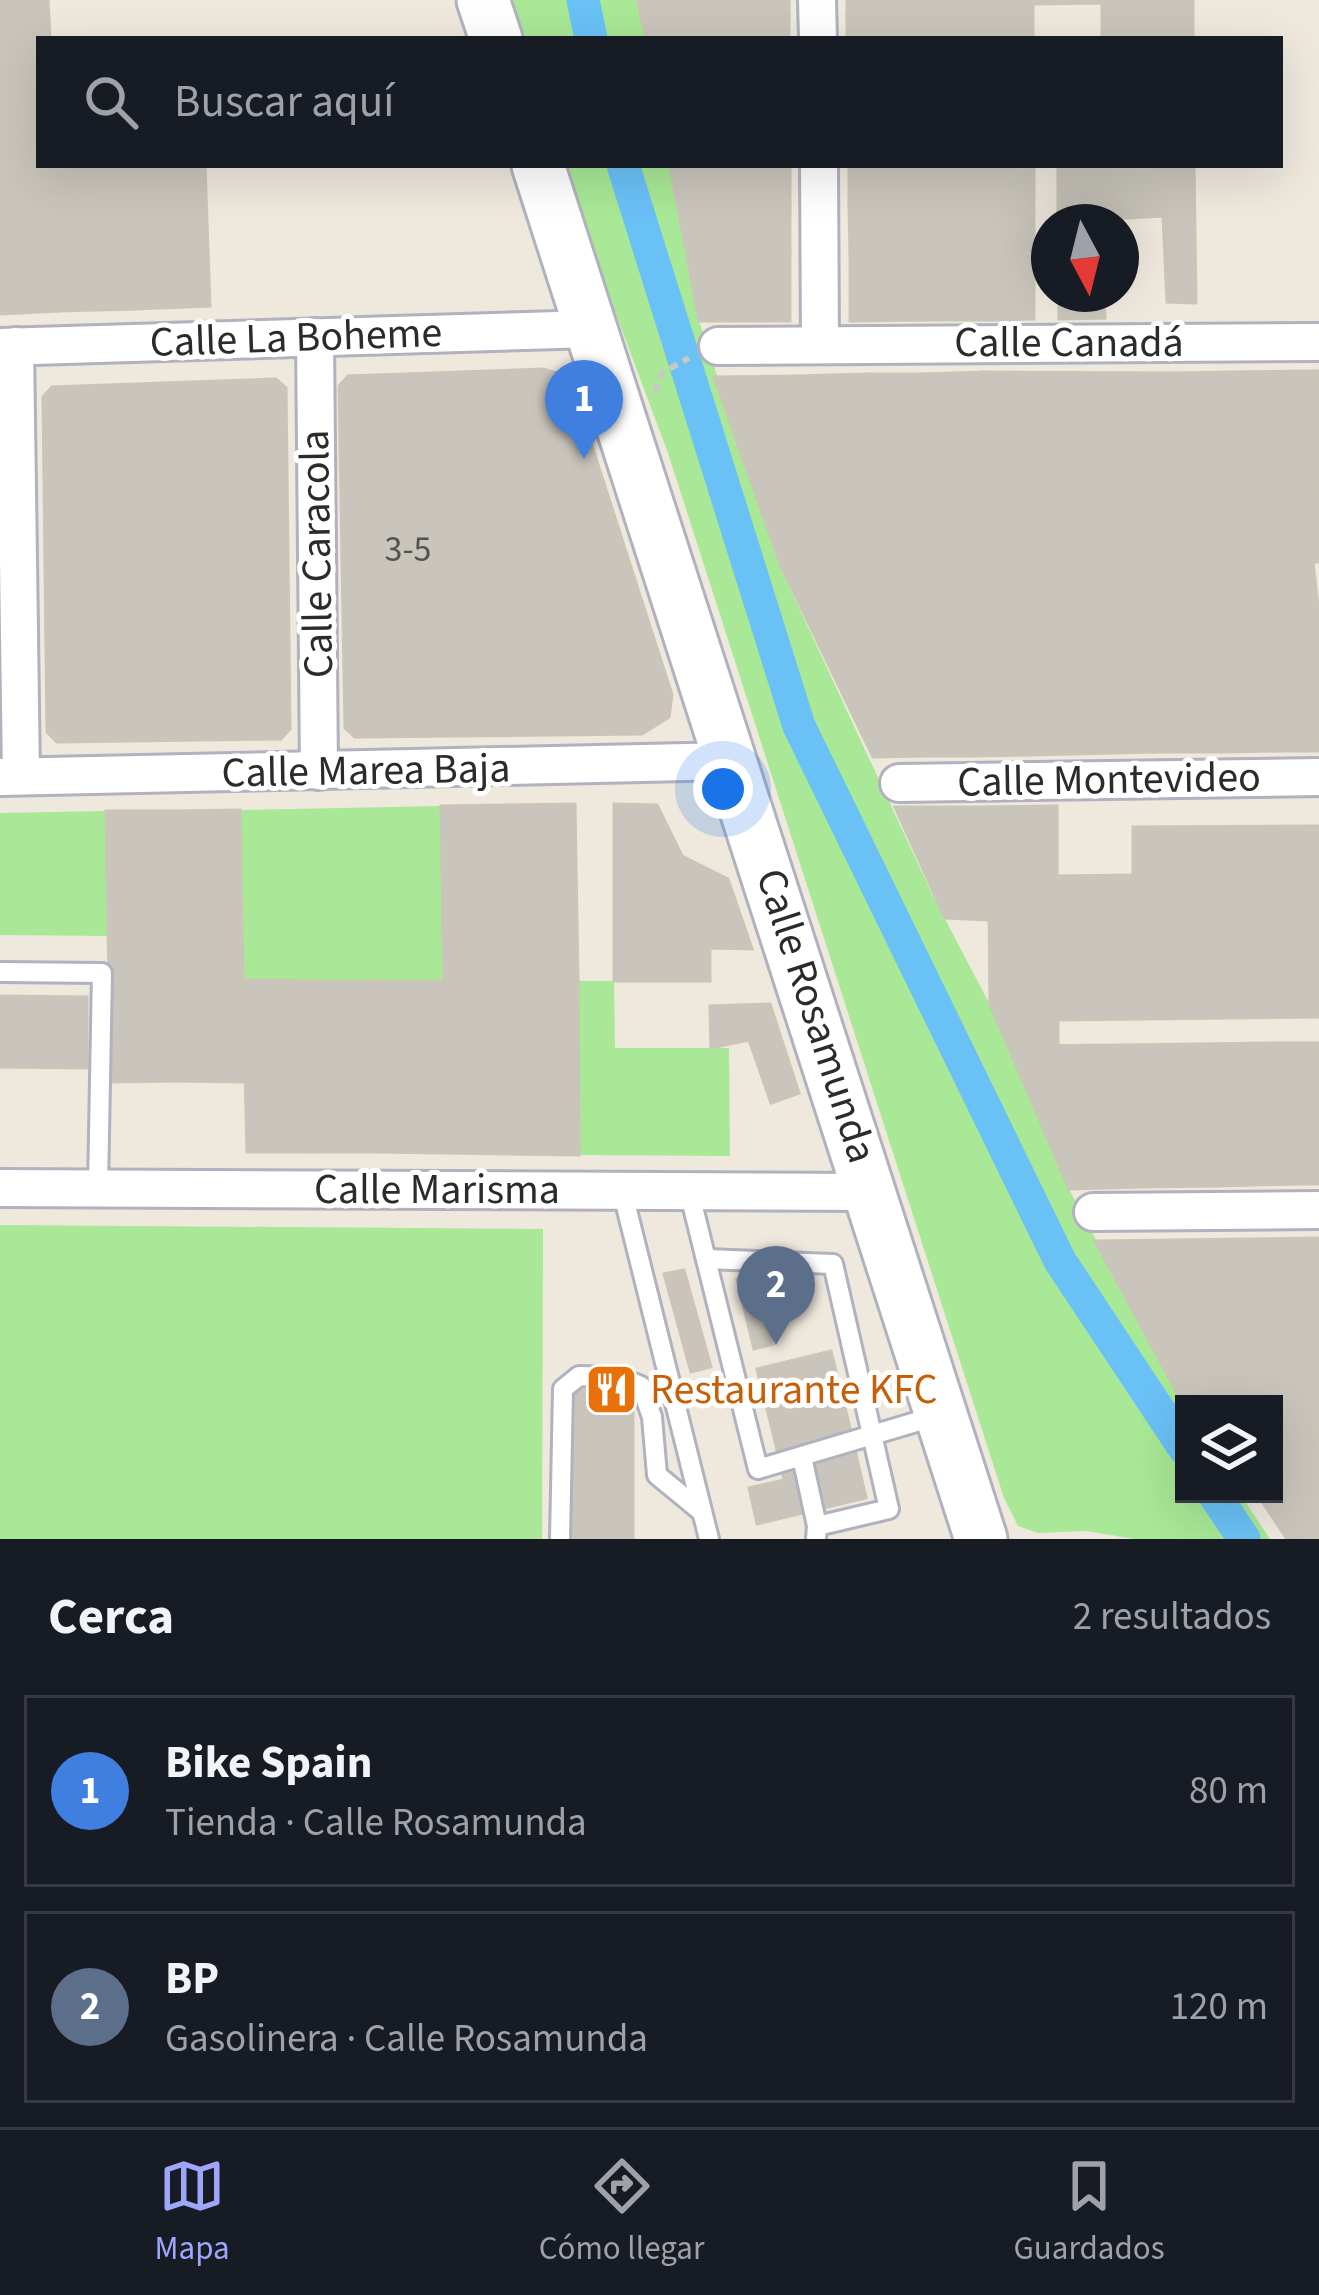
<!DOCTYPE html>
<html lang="es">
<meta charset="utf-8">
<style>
:root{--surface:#171b24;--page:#20242c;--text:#f1f3f6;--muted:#9ea1a6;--line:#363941;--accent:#9ea6fa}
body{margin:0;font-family:"Source Sans 3",sans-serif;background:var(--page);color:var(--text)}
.controls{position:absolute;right:36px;bottom:36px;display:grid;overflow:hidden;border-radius:0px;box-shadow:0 12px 48px #0002}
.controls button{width:108px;height:108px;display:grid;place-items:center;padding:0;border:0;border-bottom:3px solid var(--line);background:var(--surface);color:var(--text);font:60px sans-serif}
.compass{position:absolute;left:1031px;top:204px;width:108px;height:108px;border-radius:50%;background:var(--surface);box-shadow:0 12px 48px #0002;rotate:173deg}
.you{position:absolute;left:723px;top:789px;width:42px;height:42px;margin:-30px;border:9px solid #fff;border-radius:50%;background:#1a73e8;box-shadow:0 0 0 18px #1a73e833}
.badge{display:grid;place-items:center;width:78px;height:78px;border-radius:50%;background:var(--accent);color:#fff;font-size:39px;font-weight:700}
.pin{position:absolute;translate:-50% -99px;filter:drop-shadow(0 3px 6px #0008)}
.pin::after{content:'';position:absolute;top:63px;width:42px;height:36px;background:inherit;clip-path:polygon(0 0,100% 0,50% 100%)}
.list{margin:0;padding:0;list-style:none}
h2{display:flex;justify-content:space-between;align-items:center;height:156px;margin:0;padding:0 48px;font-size:51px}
h2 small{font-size:39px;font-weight:400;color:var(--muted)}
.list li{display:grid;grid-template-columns:78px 1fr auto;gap:36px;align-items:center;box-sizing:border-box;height:192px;margin:0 24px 24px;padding:0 24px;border:3px solid var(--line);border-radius:0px}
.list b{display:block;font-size:45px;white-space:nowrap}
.list p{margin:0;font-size:39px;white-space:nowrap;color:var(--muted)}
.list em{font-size:39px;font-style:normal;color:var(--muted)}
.icon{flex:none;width:66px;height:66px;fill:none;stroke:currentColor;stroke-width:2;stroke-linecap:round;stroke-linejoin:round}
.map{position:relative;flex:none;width:1319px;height:1539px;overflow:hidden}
.search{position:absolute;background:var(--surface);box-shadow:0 12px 48px #0002;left:36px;right:36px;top:36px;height:132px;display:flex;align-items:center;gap:30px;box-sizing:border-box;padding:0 42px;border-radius:0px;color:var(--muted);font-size:45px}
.sheet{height:588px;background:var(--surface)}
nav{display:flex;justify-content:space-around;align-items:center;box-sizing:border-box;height:168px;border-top:3px solid var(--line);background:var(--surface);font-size:33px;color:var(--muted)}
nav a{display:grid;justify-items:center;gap:6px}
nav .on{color:var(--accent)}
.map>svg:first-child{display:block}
.green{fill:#a8e896}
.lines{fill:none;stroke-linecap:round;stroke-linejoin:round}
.canal{stroke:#6ac1f6;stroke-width:33}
.building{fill:#c9c5bc;stroke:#cac5b6;stroke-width:3}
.lane-casing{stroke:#b1b1c0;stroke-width:24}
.street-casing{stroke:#b1b1c0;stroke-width:42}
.secondary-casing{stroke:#b1b1c0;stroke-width:57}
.path{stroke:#c8c8c8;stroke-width:6;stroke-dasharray:9 6;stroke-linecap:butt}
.lane{stroke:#fff;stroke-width:18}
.street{stroke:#fff;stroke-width:36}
.secondary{stroke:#fff;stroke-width:51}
.labels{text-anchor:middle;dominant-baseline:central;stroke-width:10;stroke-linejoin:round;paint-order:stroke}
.number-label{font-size:36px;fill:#52524f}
.street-label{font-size:42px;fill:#2b2b2b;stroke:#fff}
.food-label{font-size:42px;fill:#c56008;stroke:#fff;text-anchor:start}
</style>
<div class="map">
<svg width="1319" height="1539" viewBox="0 0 1319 1539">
<rect width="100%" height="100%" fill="#eee8dd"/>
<g class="green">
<polygon points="507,0 638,0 646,39 520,39"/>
<polygon points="560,165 670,165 699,321 781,569 933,896 990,1005 1069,1189 1184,1405 1184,1494 1240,1494 1270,1539 1134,1539 1087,1531 1038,1533 1018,1526 1004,1498 668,453"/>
<polygon points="441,806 444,980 243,980 240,810"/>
<polygon points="106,811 109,936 0,935 0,813"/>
<polygon points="578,981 614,981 615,1048 729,1048 730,1156 579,1155"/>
<polygon points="0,1225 543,1229 542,1539 0,1539"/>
</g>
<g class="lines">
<g class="canal">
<polyline points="583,0 591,39"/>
<polyline points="623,165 799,726 1060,1261 1184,1448"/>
<polyline points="1214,1494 1244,1539"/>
</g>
</g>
<g class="building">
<polygon points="0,0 48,0 50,39 39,39 39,165 54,165 59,311 0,314"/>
<polygon points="638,0 789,0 789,15 641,16"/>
<polygon points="847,0 993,0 993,14 847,15"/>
<polygon points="993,0 1193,0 1193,39 1102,39 1102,3 1033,4 1033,39 993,39"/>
<polygon points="993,14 993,39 847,39 847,15"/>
<polygon points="789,15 789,39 646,39 641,16"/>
<polygon points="54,165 130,165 135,309 59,311"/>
<polygon points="130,165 205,165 210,306 135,309"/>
<polygon points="670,165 790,165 790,207 678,209"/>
<polygon points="849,165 924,165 925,205 849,206"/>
<polygon points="924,165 993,165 994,320 925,320"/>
<polygon points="993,165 1034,165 1034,319 994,320"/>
<polygon points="1066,165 1194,165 1196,303 1167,302 1163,216 1058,222 1058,169"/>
<polygon points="925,205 925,253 850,254 849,206"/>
<polygon points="790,207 790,254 687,255 678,209"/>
<polygon points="925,253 925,320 850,321 850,254"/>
<polygon points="790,254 790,321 699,321 687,255"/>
<polygon points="1059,294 1104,294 1105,318 1059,319"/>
<polygon points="543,369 563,375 574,390 672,695 669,717 642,734 355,737 345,728 339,386 348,376"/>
<polygon points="1319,371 1319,494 1247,495 1232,372"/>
<polygon points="983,372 1005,562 947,563 924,374"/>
<polygon points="983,372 1175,373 1198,563 1134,563 1155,752 1027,755"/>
<polygon points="1232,372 1256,563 1198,563 1175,373"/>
<polygon points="867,374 890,564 836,565 797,376"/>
<polygon points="867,374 924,374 947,563 890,564"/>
<polygon points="797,376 836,565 781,566 714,377"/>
<polygon points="276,379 286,388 290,729 281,739 57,742 47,732 43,397 52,387"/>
<polygon points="1319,494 1319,562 1256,563 1247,495"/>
<polygon points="1005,562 1027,755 970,756 947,563"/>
<polygon points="1313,562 1319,615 1319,751 1277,751 1256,563"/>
<polygon points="947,563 970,756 922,756 865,564"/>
<polygon points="1134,563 1198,563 1221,752 1155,752"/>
<polygon points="1198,563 1256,563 1277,751 1221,752"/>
<polygon points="865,564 922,756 873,757 781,566"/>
<polygon points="575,804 578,981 444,980 441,806"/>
<polygon points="614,804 657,805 682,856 728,879 752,949 710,948 710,981 614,981"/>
<polygon points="1057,806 1058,1046 1008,1046 990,1005 988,807"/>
<polygon points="895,807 988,807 989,920 945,918"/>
<polygon points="240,810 243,980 176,982 174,811"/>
<polygon points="106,811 174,811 176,982 109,982"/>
<polygon points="1319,826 1319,1017 1058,1020 1058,876 1133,875 1133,827"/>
<polygon points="243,980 245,1082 178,1081 176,982"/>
<polygon points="243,980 310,981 313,1152 247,1152"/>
<polygon points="310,981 377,981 380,1152 313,1152"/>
<polygon points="377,981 578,981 579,1155 380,1152"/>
<polygon points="109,982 176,982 178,1081 111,1082"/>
<polygon points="0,996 87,997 87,1068 0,1067"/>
<polygon points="770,1004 799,1093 771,1103 749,1040 711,1048 710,1006"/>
<polygon points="1280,1043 1297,1184 1216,1186 1200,1044"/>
<polygon points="1280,1043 1319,1043 1319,1184 1297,1184"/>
<polygon points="1200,1044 1216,1186 1139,1187 1122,1045"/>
<polygon points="1122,1045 1139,1187 1069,1189 1008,1046"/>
<polygon points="1319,1238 1319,1430 1274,1431 1274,1404 1184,1405 1095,1241"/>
<polygon points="684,1270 711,1367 691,1372 664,1274"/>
<polygon points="756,1274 773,1344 754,1349 737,1279"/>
<polygon points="831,1351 849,1424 775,1441 757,1369"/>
<polygon points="574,1390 622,1390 622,1409 633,1408 633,1539 573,1539"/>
<polygon points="849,1424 866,1498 757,1524 749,1488 784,1480 775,1441"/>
<polygon points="1319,1430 1319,1539 1287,1539 1257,1494 1274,1494 1274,1431"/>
</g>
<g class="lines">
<defs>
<g id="lane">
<polyline points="0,972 102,973 98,1188"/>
<polyline points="622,1190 709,1539"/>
<polyline points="689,1191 758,1469 936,1416"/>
<polyline points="706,1259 833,1264 889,1509 817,1526 816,1539"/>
<polyline points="802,1457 817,1526"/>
<polyline points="560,1539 563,1389 579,1376 619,1377 641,1386 652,1417 657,1475 702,1512"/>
</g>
<g id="street">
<polyline points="817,0 818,39"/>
<polyline points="819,165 820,345"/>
<polyline points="315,337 319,771"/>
<polyline points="15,346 21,776"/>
<polyline points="718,346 1319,342"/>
<polyline points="0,347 592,329"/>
<polyline points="0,777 732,761"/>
<polyline points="899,783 1319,777"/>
<polyline points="0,1188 873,1192"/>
<polyline points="1093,1212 1319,1210"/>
</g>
<g id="secondary">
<polyline points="483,0 496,39"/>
<polyline points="538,165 981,1539"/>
</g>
</defs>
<use href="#lane" class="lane-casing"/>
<use href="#street" class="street-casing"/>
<use href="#secondary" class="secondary-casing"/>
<polyline class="path" points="655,393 662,373 689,358"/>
<use href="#lane" class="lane"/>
<use href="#street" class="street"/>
<use href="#secondary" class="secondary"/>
</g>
<defs>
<symbol id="restaurant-square" viewBox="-11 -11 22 22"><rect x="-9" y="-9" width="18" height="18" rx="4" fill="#e8710a" stroke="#fff"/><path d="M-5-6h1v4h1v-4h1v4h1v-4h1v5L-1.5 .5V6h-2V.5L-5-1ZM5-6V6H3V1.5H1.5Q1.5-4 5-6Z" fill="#fff"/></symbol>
</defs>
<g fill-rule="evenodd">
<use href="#restaurant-square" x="582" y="1360" width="59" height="59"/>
</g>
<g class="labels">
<g class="number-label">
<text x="408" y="549">3-5</text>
</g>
<g class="street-label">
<text transform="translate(296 338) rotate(-2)">Calle La Boheme</text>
<text x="1069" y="343">Calle Canadá</text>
<text transform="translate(317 554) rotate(-91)">Calle Caracola</text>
<text transform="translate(366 771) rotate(-1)">Calle Marea Baja</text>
<text transform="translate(1109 780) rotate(-1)">Calle Montevideo</text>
<text transform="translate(816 1016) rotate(72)">Calle Rosamunda</text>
<text x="437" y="1190">Calle Marisma</text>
</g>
<g class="food-label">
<text x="650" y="1390">Restaurante KFC</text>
</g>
</g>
</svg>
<div class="controls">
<button><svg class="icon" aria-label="layers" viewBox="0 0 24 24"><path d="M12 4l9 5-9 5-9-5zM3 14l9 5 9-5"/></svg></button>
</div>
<svg class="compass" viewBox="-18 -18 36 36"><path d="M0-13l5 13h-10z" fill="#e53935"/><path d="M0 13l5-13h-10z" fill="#9ea1a6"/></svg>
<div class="you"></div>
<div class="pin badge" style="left:584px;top:459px;background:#3f7fe0">1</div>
<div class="pin badge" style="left:776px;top:1345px;background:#5c6f8a">2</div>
<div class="search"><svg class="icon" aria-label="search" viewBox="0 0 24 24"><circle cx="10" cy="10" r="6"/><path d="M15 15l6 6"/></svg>Buscar aquí</div>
</div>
<section class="sheet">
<h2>Cerca<small>2 resultados</small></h2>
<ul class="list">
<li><span class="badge" style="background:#3f7fe0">1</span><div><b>Bike Spain</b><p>Tienda · Calle Rosamunda</p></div><em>80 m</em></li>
<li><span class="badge" style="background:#5c6f8a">2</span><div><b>BP</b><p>Gasolinera · Calle Rosamunda</p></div><em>120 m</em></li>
</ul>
</section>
<nav>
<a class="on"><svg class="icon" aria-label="map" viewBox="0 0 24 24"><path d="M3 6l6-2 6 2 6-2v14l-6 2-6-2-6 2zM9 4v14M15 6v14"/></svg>Mapa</a>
<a><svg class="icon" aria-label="directions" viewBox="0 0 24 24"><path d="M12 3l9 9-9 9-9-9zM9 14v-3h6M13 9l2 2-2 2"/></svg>Cómo llegar</a>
<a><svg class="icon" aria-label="saved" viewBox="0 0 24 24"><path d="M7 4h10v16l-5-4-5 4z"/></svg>Guardados</a>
</nav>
